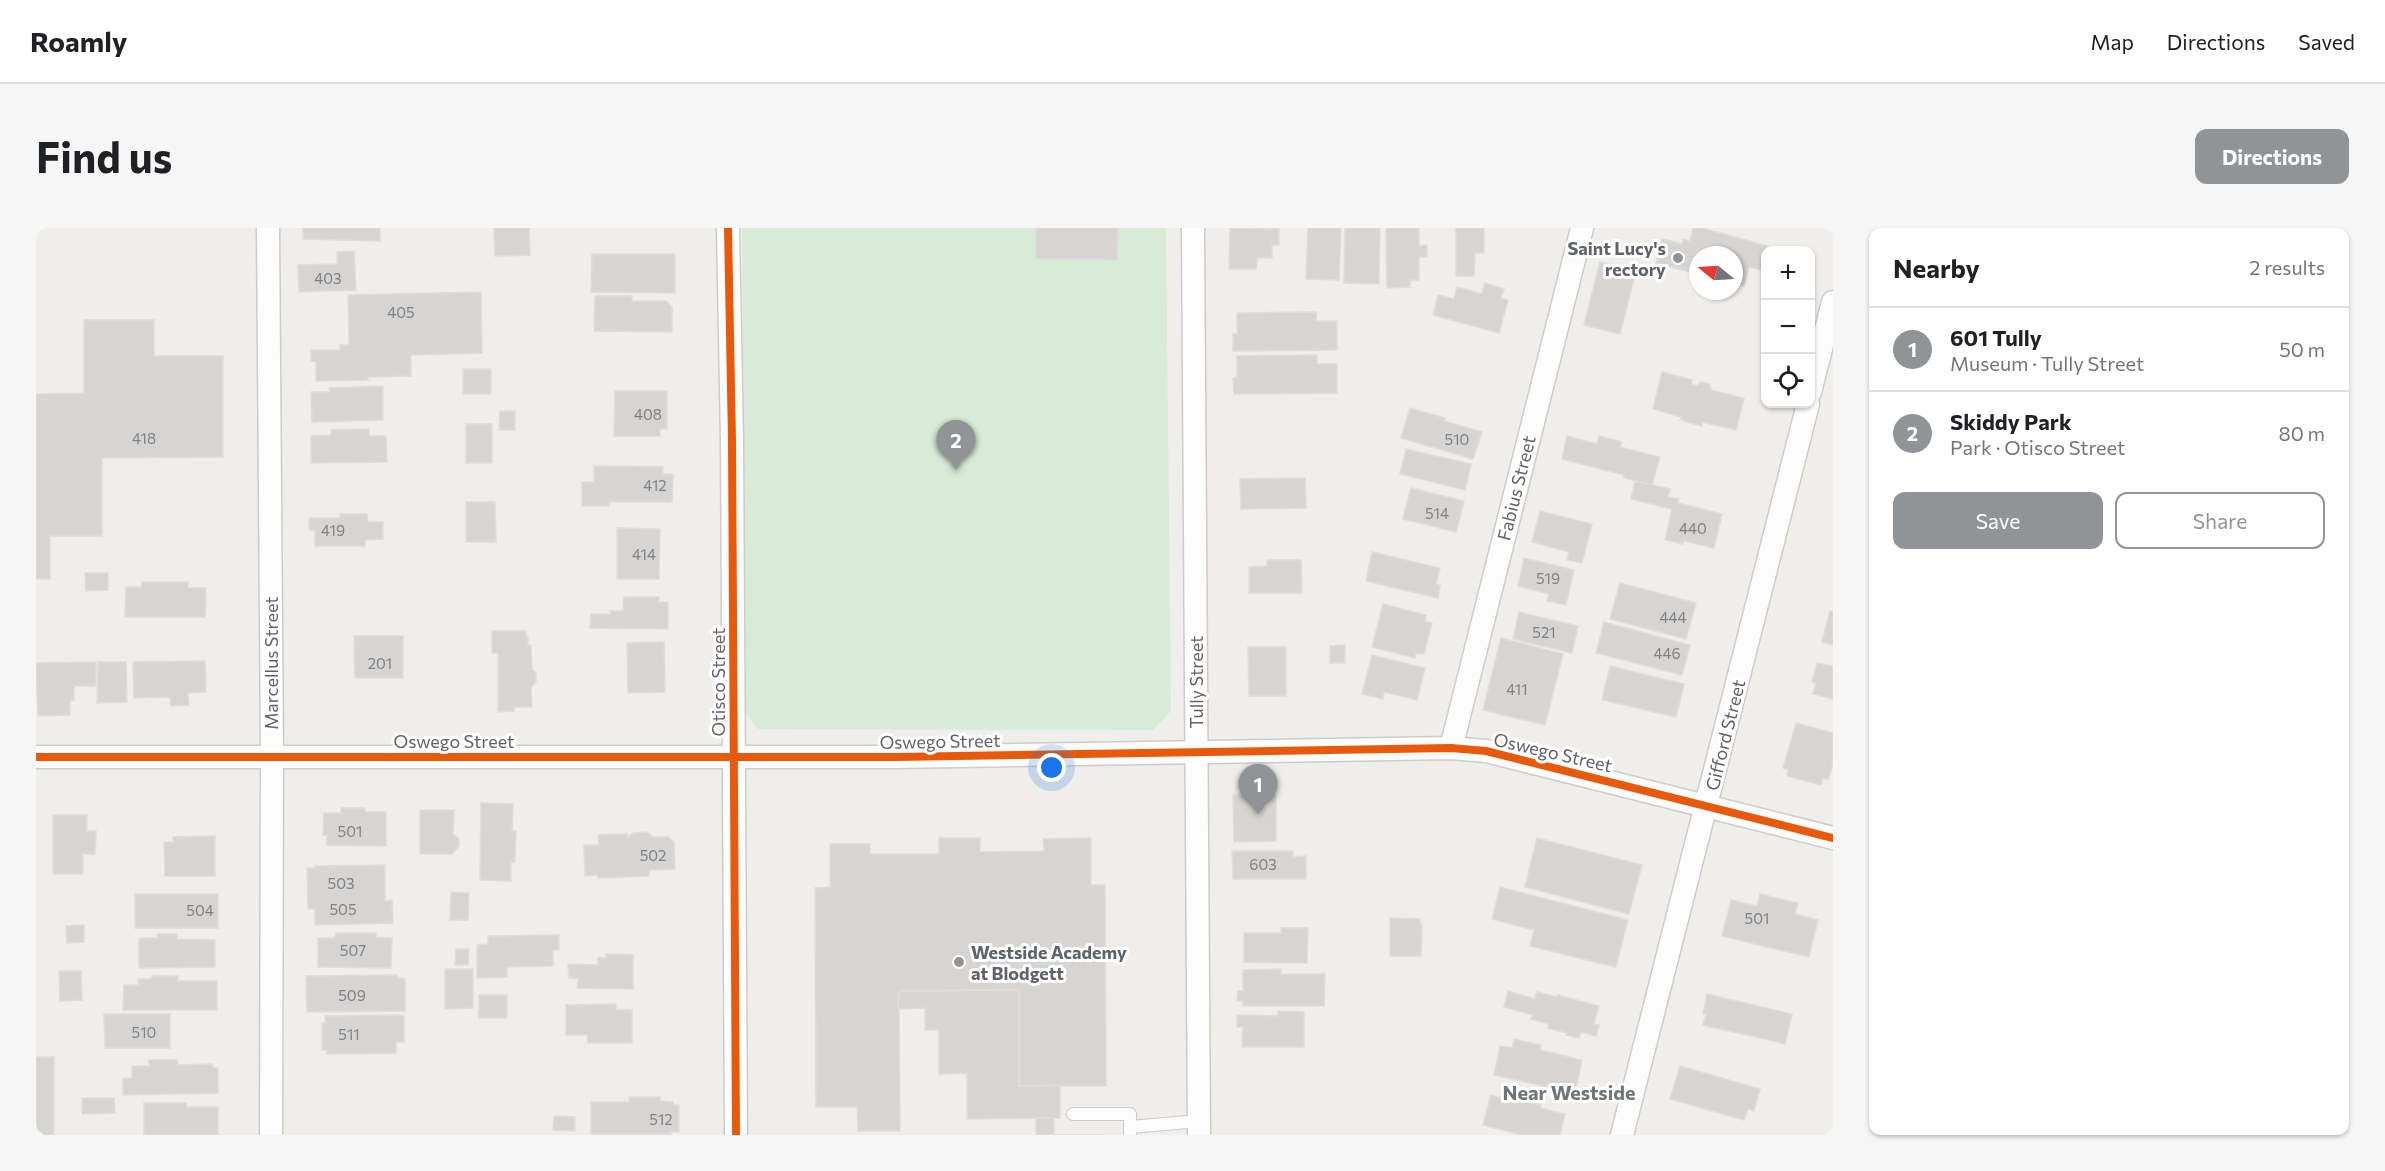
<!DOCTYPE html>
<meta charset="utf-8">
<style>
:root{--surface:#fff;--page:#f6f6f6;--text:#202124;--muted:#757577;--line:#e0e0e0;--accent:#919496}
body{margin:0;font-family:Commissioner,sans-serif;background:var(--page);color:var(--text)}
.controls{position:absolute;right:18px;top:18px;display:grid;overflow:hidden;border-radius:12px;box-shadow:0 2px 4px #0004}
.controls button{width:54px;height:54px;display:grid;place-items:center;padding:0;border:0;border-bottom:2px solid var(--line);background:var(--surface);color:var(--text);font:30px sans-serif}
.compass{position:absolute;left:1653px;top:18px;width:54px;height:54px;border-radius:50%;background:var(--surface);box-shadow:0 2px 4px #0004;rotate:288deg}
.you{position:absolute;left:1016px;top:540px;width:21px;height:21px;margin:-15px;border:4px solid #fff;border-radius:50%;background:#1a73e8;box-shadow:0 0 0 9px #1a73e833}
.badge{display:grid;place-items:center;width:39px;height:39px;border-radius:50%;background:var(--accent);color:#fff;font-size:20px;font-weight:700}
.pin{position:absolute;translate:-50% -50px;filter:drop-shadow(0 2px 3px #0008)}
.pin::after{content:'';position:absolute;top:32px;width:21px;height:18px;background:inherit;clip-path:polygon(0 0,100% 0,50% 100%)}
.list{margin:0;padding:0;list-style:none}
h2{display:flex;justify-content:space-between;align-items:center;height:78px;margin:0;padding:0 24px;font-size:26px}
h2 small{font-size:20px;font-weight:400;color:var(--muted)}
.list li{display:grid;grid-template-columns:39px 1fr auto;gap:18px;align-items:center;box-sizing:border-box;height:84px;padding:0 24px;border-top:2px solid var(--line)}
.list b{display:block;font-size:22px;white-space:nowrap}
.list p{margin:0;font-size:20px;white-space:nowrap;color:var(--muted)}
.list em{font-size:20px;font-style:normal;color:var(--muted)}
.actions{display:flex;gap:12px;padding:18px 24px}
.actions a{flex:1;padding:14px 0;border:2px solid var(--accent);border-radius:12px;text-align:center;font-size:21px;color:var(--accent)}
.actions .main{background:var(--accent);color:#fff}
.icon{flex:none;width:33px;height:33px;fill:none;stroke:currentColor;stroke-width:2;stroke-linecap:round;stroke-linejoin:round}
.map{position:relative;flex:none;width:1797px;height:907px;overflow:hidden;border-radius:12px}
header{display:flex;align-items:center;gap:36px;box-sizing:border-box;height:84px;padding:0 30px;background:var(--surface);border-bottom:2px solid var(--line)}
header strong{font-size:28px}
nav{display:flex;gap:33px;margin-inline-start:auto;font-size:21px}
.intro{display:flex;align-items:center;justify-content:space-between;box-sizing:border-box;height:144px;padding:0 36px}
h1{margin:0;font-size:42px}
.button{padding:15px 27px;border-radius:12px;background:var(--accent);color:#fff;font-size:21px;font-weight:700}
main{display:flex;gap:36px;padding:0 36px}
aside{flex:1;background:var(--surface);border-radius:12px;box-shadow:0 2px 4px #0004}
.map>svg:first-child{display:block}
.green{fill:#d8ebd6}
.building{fill:#d6d5d3;stroke:#deddd9;stroke-width:1.5}
.lines{fill:none;stroke-linecap:round;stroke-linejoin:round}
.service-casing{stroke:#cbcccc;stroke-width:14}
.minor-casing{stroke:#cbcccc;stroke-width:25}
.service{stroke:#fdfcfc;stroke-width:12}
.minor{stroke:#fdfcfc;stroke-width:22}
.cycleway-casing{stroke:#fff;stroke-width:11}
.cycleway{stroke:#e8590c;stroke-width:8}
.poi-dot{fill:#919496;stroke:#fff;stroke-width:2}
.labels{text-anchor:middle;dominant-baseline:central;stroke-width:6;stroke-linejoin:round;paint-order:stroke}
.number-label{font-size:15px;fill:#7e8184}
.poi-label{font-size:18px;font-weight:bold;fill:#5f6368;stroke:#fff;text-anchor:end}
.street-label{font-size:18px;fill:#5f6368;stroke:#fff}
.neighbourhood-label{font-size:20px;font-weight:bold;fill:#70757a;stroke:#fff}
</style>
<header>
<strong>Roamly</strong>
<nav><a>Map</a><a>Directions</a><a>Saved</a></nav>
</header>
<div class="intro"><h1>Find us</h1><a class="button">Directions</a></div>
<main>
<div class="map">
<svg width="1797" height="907" viewBox="0 0 1797 907">
<rect width="100%" height="100%" fill="#efeeea"/>
<polygon class="green" points="706,0 1130,0 1135,483 1117,502 722,501 710,485"/>
<g class="building">
<polygon points="267,0 344,0 344,13 267,11"/>
<polygon points="458,0 493,0 494,27 459,28"/>
<polygon points="1000,0 1082,0 1081,32 1000,31"/>
<polygon points="1194,0 1243,1 1243,17 1236,17 1236,30 1221,30 1220,41 1193,41"/>
<polygon points="1272,0 1305,0 1303,52 1270,51"/>
<polygon points="1309,0 1344,0 1343,56 1308,55"/>
<polygon points="1350,0 1383,0 1383,18 1391,17 1391,29 1383,29 1383,52 1374,52 1374,59 1351,60"/>
<polygon points="1420,0 1448,0 1448,25 1439,25 1438,48 1420,48"/>
<polygon points="1657,0 1666,0 1732,18 1730,33 1725,42 1713,39 1708,58 1698,55 1698,27 1662,27 1662,46 1620,35 1626,11 1646,16 1647,11 1654,13"/>
<polygon points="318,23 320,62 263,64 262,37 301,36 301,24"/>
<polygon points="556,26 639,26 639,65 555,64"/>
<polygon points="1564,34 1600,43 1584,106 1548,97"/>
<polygon points="1449,55 1468,61 1465,70 1472,72 1463,105 1397,87 1402,67 1418,71 1421,59 1446,66"/>
<polygon points="445,64 446,125 375,127 375,148 332,149 332,152 280,153 280,134 275,133 275,122 304,122 304,117 313,117 312,67"/>
<polygon points="559,68 596,68 596,73 630,73 636,79 636,104 558,103"/>
<polygon points="1281,84 1280,93 1301,93 1301,122 1197,123 1197,106 1201,106 1201,85"/>
<polygon points="48,92 118,92 118,128 187,128 187,229 66,230 66,308 14,308 14,351 0,351 0,166 48,165"/>
<polygon points="1281,127 1281,136 1301,136 1301,165 1198,166 1197,150 1201,149 1201,128"/>
<rect x="427" y="141" width="28" height="25"/>
<polygon points="1626,144 1656,152 1655,156 1661,158 1665,154 1674,156 1675,162 1708,170 1700,202 1666,194 1666,198 1644,192 1645,189 1617,181"/>
<polygon points="347,158 347,192 276,194 275,164 294,164 293,160"/>
<polygon points="579,163 631,163 631,201 624,201 624,208 578,208"/>
<polygon points="1374,180 1409,190 1408,193 1446,204 1437,231 1365,210"/>
<polygon points="464,183 479,183 479,202 463,202"/>
<rect x="430" y="196" width="26" height="39"/>
<polygon points="333,201 333,208 350,208 351,234 275,235 275,208 295,207 295,202"/>
<polygon points="1531,208 1561,216 1563,208 1586,214 1584,219 1624,229 1616,257 1588,250 1588,247 1526,231"/>
<polygon points="1370,221 1435,236 1429,262 1364,246"/>
<polygon points="558,238 627,239 627,246 637,246 636,274 573,274 573,278 546,278 546,254 558,254"/>
<polygon points="1269,250 1270,280 1205,281 1204,251"/>
<polygon points="1599,253 1634,261 1632,269 1643,271 1642,275 1686,286 1678,320 1648,313 1647,316 1629,312 1636,281 1595,271"/>
<polygon points="1375,260 1428,273 1420,304 1367,291"/>
<polygon points="430,274 459,274 460,314 430,314"/>
<polygon points="1504,283 1556,296 1546,335 1531,332 1533,324 1496,314"/>
<polygon points="304,286 331,286 332,294 347,294 347,311 329,312 329,318 279,318 279,302 273,302 273,290 304,290"/>
<polygon points="581,300 624,301 623,351 581,351"/>
<polygon points="1336,324 1404,340 1400,356 1404,357 1402,370 1330,353"/>
<polygon points="1488,330 1538,342 1530,377 1511,373 1513,366 1482,358"/>
<polygon points="1231,332 1265,332 1266,365 1213,365 1213,339 1231,338"/>
<polygon points="49,345 72,345 72,362 50,363"/>
<polygon points="106,354 152,354 152,360 170,360 169,389 89,389 90,359 106,359"/>
<polygon points="1584,355 1660,375 1650,411 1574,391"/>
<polygon points="588,369 623,369 623,374 632,374 632,401 554,400 555,386 575,386 574,383 587,383"/>
<polygon points="1347,376 1390,387 1389,393 1396,395 1388,426 1380,425 1379,430 1336,419"/>
<polygon points="1794,383 1797,384 1797,417 1786,414"/>
<polygon points="1483,384 1542,398 1536,425 1477,411"/>
<polygon points="1568,394 1654,417 1646,447 1560,425"/>
<polygon points="456,403 490,403 490,408 492,408 492,417 495,417 496,441 500,445 500,454 495,459 496,479 478,479 478,483 462,484 462,425 456,425"/>
<polygon points="318,408 367,408 367,450 319,450"/>
<polygon points="1465,410 1527,426 1509,497 1447,482"/>
<polygon points="628,414 629,464 592,465 591,415"/>
<polygon points="1309,417 1309,435 1294,435 1294,418"/>
<polygon points="1212,419 1250,419 1250,468 1213,468"/>
<polygon points="1336,427 1389,440 1381,472 1348,464 1347,471 1326,466"/>
<polygon points="169,433 170,464 152,465 153,477 135,478 134,469 98,470 97,434"/>
<polygon points="60,434 60,458 38,458 38,472 34,473 34,487 2,488 0,435"/>
<polygon points="62,434 90,434 91,474 61,475"/>
<polygon points="1781,435 1797,438 1797,471 1777,466 1780,455 1776,454"/>
<polygon points="1574,438 1648,456 1640,489 1566,472"/>
<polygon points="1760,495 1797,505 1797,535 1792,552 1787,550 1785,557 1751,548 1752,541 1747,540"/>
<polygon points="1197,567 1240,567 1240,613 1198,614"/>
<polygon points="445,575 477,576 476,603 480,603 479,634 475,634 475,653 444,652"/>
<polygon points="305,580 329,580 329,584 350,584 350,618 291,617 291,607 287,607 288,585 305,585"/>
<polygon points="384,582 418,582 417,606 423,611 423,618 416,626 384,626"/>
<polygon points="17,587 51,587 51,603 60,603 59,626 47,626 47,646 17,646"/>
<polygon points="611,604 617,609 632,609 638,614 639,641 613,642 613,648 562,650 562,647 549,648 548,617 563,617 562,607 591,606 591,610 597,605"/>
<polygon points="179,608 179,648 129,648 128,614 137,614 137,609"/>
<polygon points="903,610 944,610 944,624 1008,623 1007,611 1055,610 1055,657 1069,657 1070,858 983,858 983,762 863,763 864,903 822,903 821,879 780,879 779,660 794,659 794,616 834,616 834,626 903,626"/>
<polygon points="1501,610 1606,637 1593,686 1489,659"/>
<polygon points="1196,623 1257,623 1257,629 1270,628 1270,651 1197,651"/>
<polygon points="349,637 349,673 356,672 357,695 279,697 279,681 272,681 271,640 279,640 279,638"/>
<polygon points="1464,659 1592,692 1580,739 1494,718 1498,702 1456,691"/>
<polygon points="415,664 433,665 432,692 414,692"/>
<rect x="99" y="666" width="83" height="34"/>
<polygon points="1724,666 1762,675 1759,686 1782,692 1773,729 1686,708 1695,672 1721,678"/>
<polygon points="1354,690 1384,691 1384,696 1386,696 1385,728 1354,728"/>
<polygon points="48,697 48,714 31,715 30,698"/>
<polygon points="1245,700 1272,700 1271,735 1208,734 1208,705 1245,705"/>
<polygon points="300,705 340,705 340,709 356,710 355,740 282,739 282,710 299,710"/>
<polygon points="121,706 141,706 141,711 179,712 179,739 103,740 103,710 121,710"/>
<polygon points="523,707 523,722 517,722 517,738 471,739 471,749 441,750 441,717 452,716 452,708"/>
<polygon points="420,721 433,721 432,737 419,737"/>
<polygon points="570,726 597,727 597,761 541,760 542,750 533,750 532,736 562,737 562,729 570,730"/>
<polygon points="409,741 437,741 437,780 409,781"/>
<polygon points="1245,741 1245,746 1289,746 1288,778 1207,778 1207,773 1201,773 1202,763 1207,763 1207,742"/>
<polygon points="23,743 45,743 46,772 24,773"/>
<polygon points="361,747 361,750 369,750 369,783 271,784 270,748"/>
<polygon points="116,748 142,748 141,753 181,753 181,782 87,782 88,757 102,757 102,751 116,751"/>
<polygon points="983,762 983,858 1024,857 1024,890 931,891 931,845 903,846 903,802 889,802 889,780 862,781 863,763"/>
<polygon points="1472,763 1499,771 1501,764 1521,769 1522,767 1563,778 1558,796 1563,797 1560,808 1545,804 1543,810 1530,807 1531,805 1512,800 1513,796 1495,791 1497,787 1468,779"/>
<polygon points="1671,766 1756,786 1749,816 1667,797 1670,786 1667,786"/>
<rect x="443" y="767" width="28" height="23"/>
<polygon points="580,776 580,782 596,782 596,815 552,815 551,807 530,807 530,777"/>
<polygon points="1242,783 1268,784 1268,819 1206,819 1207,799 1201,799 1201,787 1242,788"/>
<polygon points="68,786 134,786 134,820 69,820"/>
<polygon points="368,787 368,814 360,814 360,825 291,826 291,822 286,822 286,795 289,795 289,788"/>
<polygon points="1478,811 1505,817 1504,822 1546,832 1539,865 1458,847 1464,818 1476,820"/>
<rect x="0" y="829" width="18" height="78"/>
<polygon points="113,832 141,832 142,837 176,836 177,840 182,840 182,865 87,867 87,851 96,850 96,838 113,838"/>
<polygon points="1644,838 1724,861 1718,883 1712,881 1708,892 1634,871"/>
<polygon points="1455,867 1481,874 1482,871 1505,877 1504,880 1529,886 1524,907 1486,907 1447,897"/>
<polygon points="593,869 624,869 624,873 637,874 637,877 643,877 643,904 634,904 635,906 555,906 555,874 593,874"/>
<polygon points="46,870 78,870 79,885 46,886"/>
<polygon points="108,875 150,875 150,879 182,879 182,907 108,907"/>
<polygon points="518,888 539,889 539,903 517,902"/>
<polygon points="1000,890 1018,890 1018,907 1068,907 1000,907"/>
</g>
<g class="lines">
<defs>
<g id="service">
<polyline points="1037,886 1094,886 1094,907"/>
<polyline points="1094,899 1163,893"/>
</g>
<g id="minor">
<polyline points="232,0 236,528 235,907"/>
<polyline points="692,0 696,213 700,907"/>
<polyline points="1157,0 1163,907"/>
<polyline points="1774,164 1797,74"/>
<polyline points="1415,520 1546,0"/>
<polyline points="0,529 861,529 1415,520 1450,523 1797,610"/>
<polyline points="1586,907 1772,176"/>
</g>
</defs>
<use href="#service" class="service-casing"/>
<use href="#minor" class="minor-casing"/>
<use href="#service" class="service"/>
<use href="#minor" class="minor"/>
<defs>
<g id="cycleway">
<polyline points="692,0 696,213 700,907"/>
<polyline points="0,529 861,529 1415,520 1450,523 1797,610"/>
</g>
</defs>
<use href="#cycleway" class="cycleway-casing"/>
<use href="#cycleway" class="cycleway"/>
</g>
<g class="poi-dot">
<circle cx="1642" cy="30" r="6"/>
<circle cx="923" cy="734" r="6"/>
</g>
<g class="labels">
<g class="number-label">
<text x="292" y="50">403</text>
<text x="365" y="84">405</text>
<text x="612" y="186">408</text>
<text x="108" y="210">418</text>
<text x="1421" y="211">510</text>
<text x="619" y="257">412</text>
<text x="1401" y="285">514</text>
<text x="1657" y="300">440</text>
<text x="297" y="302">419</text>
<text x="608" y="326">414</text>
<text x="1512" y="350">519</text>
<text x="1637" y="389">444</text>
<text x="1508" y="404">521</text>
<text x="1631" y="425">446</text>
<text x="344" y="435">201</text>
<text x="1481" y="461">411</text>
<text x="314" y="603">501</text>
<text x="617" y="627">502</text>
<text x="1227" y="636">603</text>
<text x="305" y="655">503</text>
<text x="307" y="681">505</text>
<text x="164" y="682">504</text>
<text x="1721" y="690">501</text>
<text x="317" y="722">507</text>
<text x="316" y="767">509</text>
<text x="108" y="804">510</text>
<text x="313" y="806">511</text>
<text x="625" y="891">512</text>
</g>
<g class="poi-label">
<text x="1630" y="20">Saint Lucy's<tspan x="1630" dy="21">rectory</tspan></text>
<text x="935" y="724" text-anchor="start">Westside Academy<tspan x="935" dy="21">at Blodgett</tspan></text>
</g>
<g class="street-label">
<text transform="translate(1480 260) rotate(-76)">Fabius Street</text>
<text transform="translate(235 435) rotate(-90)">Marcellus Street</text>
<text transform="translate(682 454) rotate(-90)">Otisco Street</text>
<text transform="translate(1160 454) rotate(-90)">Tully Street</text>
<text transform="translate(1689 507) rotate(-76)">Gifford Street</text>
<text x="418" y="513">Oswego Street</text>
<text transform="translate(904 513) rotate(-1)">Oswego Street</text>
<text transform="translate(1517 524) rotate(13)">Oswego Street</text>
</g>
<g class="neighbourhood-label">
<text x="1533" y="864">Near Westside</text>
</g>
</g>
</svg>
<div class="controls">
<button>+</button>
<button>−</button>
<button><svg class="icon" aria-label="locate" viewBox="0 0 24 24"><circle cx="12" cy="12" r="6"/><path d="M12 2v4M12 18v4M2 12h4M18 12h4"/></svg></button>
</div>
<svg class="compass" viewBox="-18 -18 36 36"><path d="M0-13l5 13h-10z" fill="#e53935"/><path d="M0 13l5-13h-10z" fill="#757577"/></svg>
<div class="you"></div>
<div class="pin badge" style="left:1222px;top:586px">1</div>
<div class="pin badge" style="left:920px;top:242px">2</div>
</div>
<aside>
<h2>Nearby<small>2 results</small></h2>
<ul class="list">
<li><span class="badge">1</span><div><b>601 Tully</b><p>Museum · Tully Street</p></div><em>50 m</em></li>
<li><span class="badge">2</span><div><b>Skiddy Park</b><p>Park · Otisco Street</p></div><em>80 m</em></li>
</ul>
<div class="actions"><a class="main">Save</a><a>Share</a></div>
</aside>
</main>
